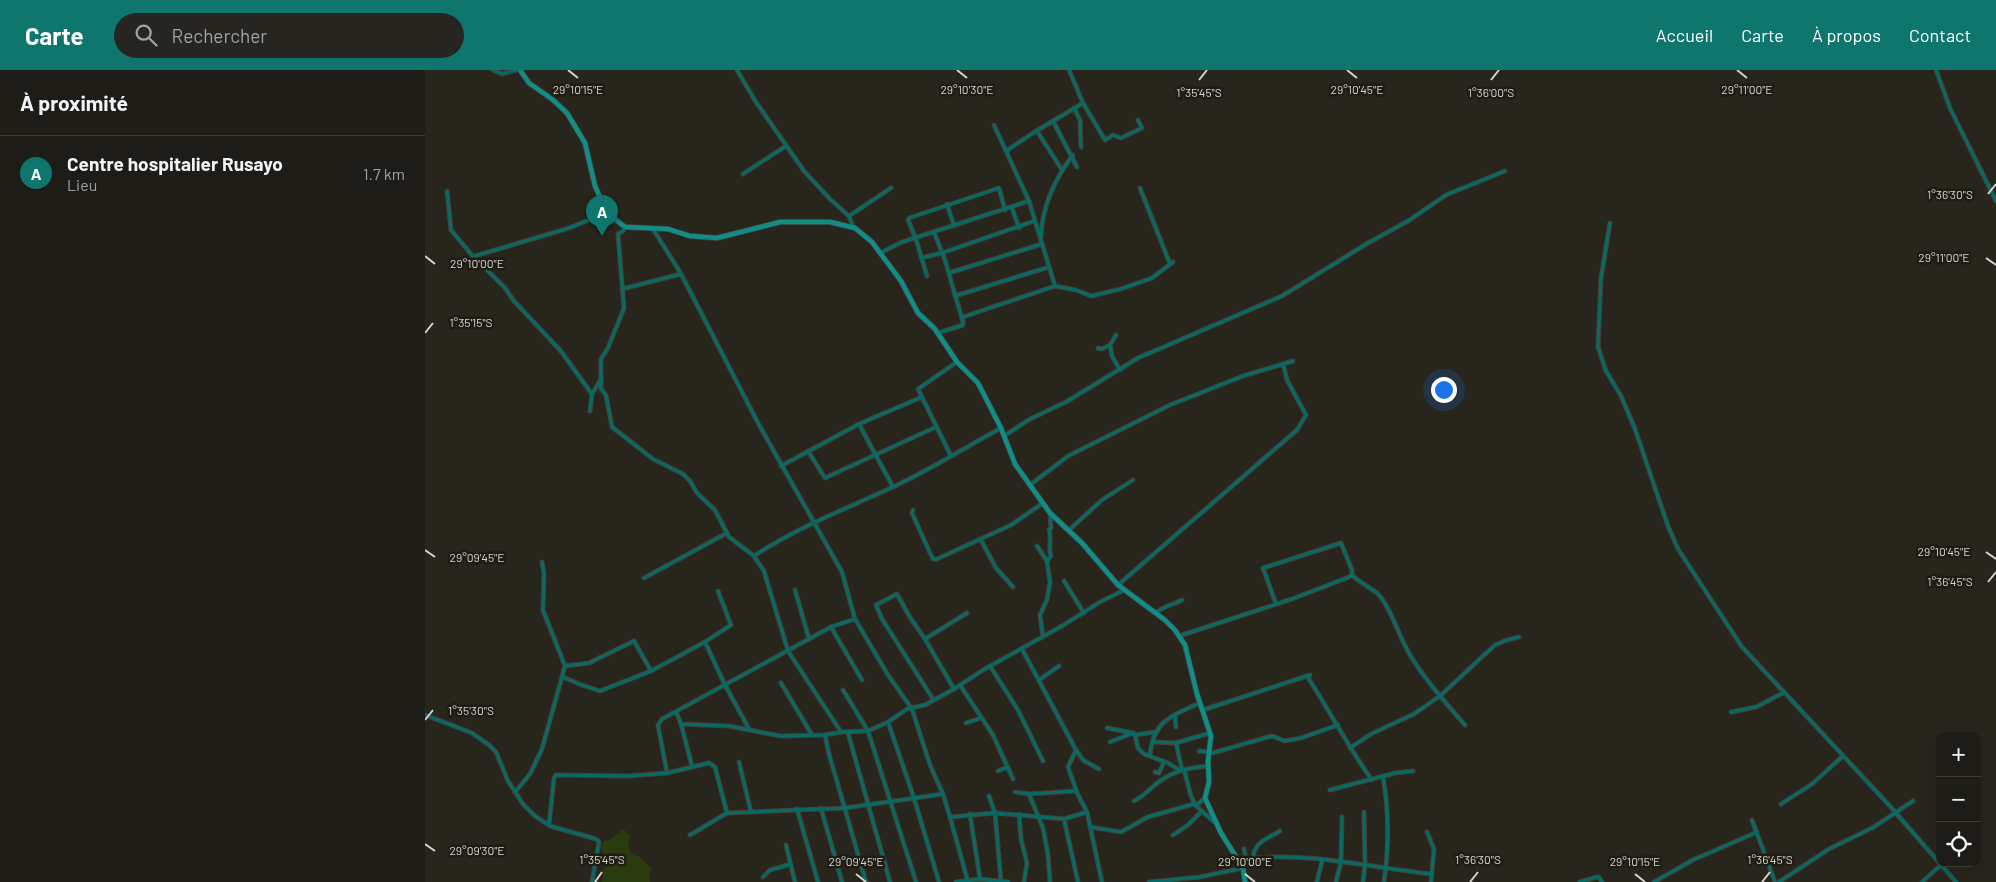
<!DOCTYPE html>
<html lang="fr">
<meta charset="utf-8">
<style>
:root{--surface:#1e1c16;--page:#26251f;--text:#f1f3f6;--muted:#a1a1a1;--line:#3c3a35;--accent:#0f766e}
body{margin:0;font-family:Barlow,sans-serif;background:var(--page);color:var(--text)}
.controls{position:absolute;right:15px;bottom:15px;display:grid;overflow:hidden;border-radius:10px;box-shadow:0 5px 20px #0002}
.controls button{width:45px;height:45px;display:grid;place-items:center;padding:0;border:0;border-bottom:1px solid var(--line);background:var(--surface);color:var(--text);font:25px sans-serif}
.you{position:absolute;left:1018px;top:319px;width:18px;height:18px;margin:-12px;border:4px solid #fff;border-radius:50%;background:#1a73e8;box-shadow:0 0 0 8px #1a73e833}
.badge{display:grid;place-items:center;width:32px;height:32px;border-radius:50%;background:var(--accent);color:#fff;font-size:16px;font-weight:700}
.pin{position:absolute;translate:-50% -41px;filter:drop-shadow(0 1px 2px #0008)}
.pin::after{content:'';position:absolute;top:26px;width:18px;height:15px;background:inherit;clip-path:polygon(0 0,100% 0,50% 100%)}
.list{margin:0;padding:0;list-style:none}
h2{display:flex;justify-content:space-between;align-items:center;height:65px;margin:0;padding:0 20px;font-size:21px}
h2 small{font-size:16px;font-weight:400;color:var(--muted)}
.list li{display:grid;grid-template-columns:32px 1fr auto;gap:15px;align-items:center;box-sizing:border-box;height:75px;padding:0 20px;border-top:1px solid var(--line)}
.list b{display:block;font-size:19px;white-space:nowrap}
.list p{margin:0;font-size:16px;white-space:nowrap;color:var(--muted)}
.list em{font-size:16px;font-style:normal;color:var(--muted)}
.icon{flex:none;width:28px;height:28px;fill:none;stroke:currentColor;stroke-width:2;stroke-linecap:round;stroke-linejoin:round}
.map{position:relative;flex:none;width:1571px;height:812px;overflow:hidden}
header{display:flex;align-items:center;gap:30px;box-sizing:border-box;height:70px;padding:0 25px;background:var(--accent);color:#fff}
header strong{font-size:24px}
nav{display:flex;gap:28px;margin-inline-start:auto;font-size:18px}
.search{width:350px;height:45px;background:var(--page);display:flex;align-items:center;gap:12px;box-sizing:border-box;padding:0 18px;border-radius:28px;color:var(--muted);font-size:19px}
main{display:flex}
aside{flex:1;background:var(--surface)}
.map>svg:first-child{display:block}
.green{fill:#2a3b0e}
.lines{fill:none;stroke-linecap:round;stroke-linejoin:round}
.street-casing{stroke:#444139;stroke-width:5}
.secondary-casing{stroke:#444139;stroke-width:6}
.street{stroke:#046b65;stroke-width:3}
.secondary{stroke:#0f8e87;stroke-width:4.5}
.ticks{fill:none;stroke:#d6d4ce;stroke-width:2}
.ticks-label{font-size:12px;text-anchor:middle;fill:#d6d4ce;stroke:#1f1c13;stroke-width:5;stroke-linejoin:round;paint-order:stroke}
</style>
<header>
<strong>Carte</strong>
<div class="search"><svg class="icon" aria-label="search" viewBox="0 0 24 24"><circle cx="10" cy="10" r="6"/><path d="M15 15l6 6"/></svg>Rechercher</div>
<nav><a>Accueil</a><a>Carte</a><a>À propos</a><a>Contact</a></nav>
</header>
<main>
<aside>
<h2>À proximité<small></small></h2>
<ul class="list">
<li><span class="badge">A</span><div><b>Centre hospitalier Rusayo</b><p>Lieu</p></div><em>1.7 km</em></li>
</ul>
</aside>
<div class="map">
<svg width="1571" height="812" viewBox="0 0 1571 812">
<rect width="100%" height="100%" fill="#28251d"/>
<polygon class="green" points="198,760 201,761 203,765 205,765 203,777 208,785 215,787 227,798 224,807 225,812 177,812 180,793 176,777 179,770 183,771"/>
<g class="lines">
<defs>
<g id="street">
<polyline points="68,0 77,4 91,0"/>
<polyline points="312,0 329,29 379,101 405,129 424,146 428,157"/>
<polyline points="644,0 658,33 680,70 688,65 696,68 717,58 713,50"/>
<polyline points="1511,0 1525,38 1571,131"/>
<polyline points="649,38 655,50 656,77"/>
<polyline points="628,51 652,97"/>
<polyline points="612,61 637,100"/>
<polyline points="581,81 608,63 658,33"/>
<polyline points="318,104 361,76"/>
<polyline points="715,118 745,194"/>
<polyline points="22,121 26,160 46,184 80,218 89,231 135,280 167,324"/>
<polyline points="522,134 529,156"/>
<polyline points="587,138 594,158"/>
<polyline points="424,146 466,118"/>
<polyline points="1185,153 1176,208 1173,277 1181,301 1196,326 1210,359 1243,456 1253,479 1317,577 1464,735 1531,812"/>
<path d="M200,157L198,161L193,164L199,238L183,278L176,289V319L181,325L187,357L228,389L258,404L265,411L272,423L290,440L304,467L329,486C374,456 424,438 472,415C508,398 541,377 576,358"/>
<polyline points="228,159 255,202 333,353 417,502 430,549 463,605 487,639 505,695 518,724 525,747 543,812"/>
<polyline points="509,162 520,190 538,252 538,255 513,263"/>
<path d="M616,167C617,136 629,110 648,85"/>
<polyline points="455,183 477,172 604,131"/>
<polyline points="50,186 141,159 184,142"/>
<polyline points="496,188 517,183 609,151"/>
<polyline points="524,203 617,174"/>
<polyline points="502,206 491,169 483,150 484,148 574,118 580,140"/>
<polyline points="630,216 651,220 666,226 696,219 727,208 748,192"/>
<polyline points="197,219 256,204"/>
<polyline points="530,226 624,197"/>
<polyline points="538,247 630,216 604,131 569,55"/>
<polyline points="691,265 685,275 687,286 695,300"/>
<polyline points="673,278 677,279 685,275"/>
<polyline points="165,341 167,324 176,309"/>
<polyline points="434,354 468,417"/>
<polyline points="579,366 605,349 641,332 713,288 857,226 943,173 983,151 1021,125 1080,101"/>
<polyline points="383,381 400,408 511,357"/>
<polyline points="526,386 493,319 532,292"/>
<polyline points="356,396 434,354 497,327"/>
<polyline points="605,415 643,386 745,335 818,306 868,291"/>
<polyline points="488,440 487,443 506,485 508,489 512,489 586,455 618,433"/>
<polyline points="644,460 677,430 708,410"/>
<polyline points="556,470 571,498 588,517"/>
<polyline points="612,476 622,491"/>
<polyline points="329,486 339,501 363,581 416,662"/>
<path d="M927,505C934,512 944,517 952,523C966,537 974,567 985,585C1000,610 1021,633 1040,655"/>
<polyline points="219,508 302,463"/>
<polyline points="639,511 659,543"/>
<polyline points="693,515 872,360 881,345 862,310 858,294"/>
<polyline points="370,520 384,569"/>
<polyline points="293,521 306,555 280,572 300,615 324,659"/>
<path d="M731,543C738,536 748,535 757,530"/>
<polyline points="406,557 437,610"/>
<polyline points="754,566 867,529 924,507 927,505 927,500 916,473 838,498 851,534"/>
<path d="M618,567L615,545L622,530L625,512L622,491L626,486C623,477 627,469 624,460L626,458L625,443"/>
<polyline points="500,569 486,549 472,524 451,535 457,549 508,629"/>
<polyline points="597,579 651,680 658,690 674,699"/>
<polyline points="140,596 164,593 209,571 226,601"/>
<polyline points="565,596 593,640 618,691"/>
<path d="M882,606C904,640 923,677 947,710"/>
<polyline points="138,607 154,614 175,621 226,601 280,572"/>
<polyline points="614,610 634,596"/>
<polyline points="356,613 387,665"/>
<polyline points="535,615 568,665 588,709"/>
<polyline points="529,619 500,569 542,543"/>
<polyline points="418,620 443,661 491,812"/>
<polyline points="778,640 885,605"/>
<polyline points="251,642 256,654 304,656 355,666 400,665 416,662 443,661 463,652 482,639 500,635 529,619 558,600 637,556 675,532 699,520"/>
<polyline points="1306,642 1331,637 1358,623"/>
<polyline points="0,645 47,663 64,675 71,682 83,711 98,734 110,746 125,756 171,769 174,772 167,812"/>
<polyline points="750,646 751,657"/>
<polyline points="463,652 489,728 514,812"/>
<polyline points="541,653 556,648"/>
<polyline points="256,654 267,696"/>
<polyline points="682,658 708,663"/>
<polyline points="423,663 465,812"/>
<polyline points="400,665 404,684 441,812"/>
<polyline points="710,665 713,678 719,684 743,693 754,700"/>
<polyline points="685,672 708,663 710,665 730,662"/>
<polyline points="728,672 751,673 785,663"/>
<polyline points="751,673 757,700"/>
<polyline points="925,678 946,664 989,644 1015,626 1070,575 1079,571 1094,567"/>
<polyline points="651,680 643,697 653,725 662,742 677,812"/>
<polyline points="774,681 784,682"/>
<polyline points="784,684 847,666 860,671 876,668 913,655"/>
<path d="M725,685C728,651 746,646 775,633"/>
<polyline points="314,692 326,742"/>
<polyline points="759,699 766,726 770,734"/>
<polyline points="573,701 583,697"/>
<polyline points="730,702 734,703 739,692"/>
<polyline points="242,703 233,655 237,649 406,557 430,549"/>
<path d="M958,707C964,741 964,778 959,812"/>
<polyline points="905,720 970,703 988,701"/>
<polyline points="90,722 105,704 117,679 140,596 118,540 119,503 117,492"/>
<polyline points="590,722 604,724 651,721"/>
<polyline points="604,724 618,758 623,785 625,812"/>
<polyline points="564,726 570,743 576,811"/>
<path d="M709,731C721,725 722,721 731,714C747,701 763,698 783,696"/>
<polyline points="1356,734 1387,714 1418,686"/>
<polyline points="772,735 780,728"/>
<polyline points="396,738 417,812"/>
<polyline points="372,739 393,812"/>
<polyline points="545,744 555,809"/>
<polyline points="594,744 596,769 602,793 599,812"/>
<polyline points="525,747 570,743 639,749 662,742"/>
<polyline points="639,749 653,812"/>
<polyline points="1327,750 1350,812"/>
<polyline points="124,755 129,708 131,705 203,706 242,703 284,693 290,697 302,743"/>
<polyline points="665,757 696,762 723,747 769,734 790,753"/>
<polyline points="1002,762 1009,779 1006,812"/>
<polyline points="265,765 302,743 420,738 518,724"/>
<polyline points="748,765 763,755 777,741"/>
<polyline points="361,775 370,812"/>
<polyline points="1552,778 1554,777"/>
<path d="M828,788C829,772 842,769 855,761"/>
<path d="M821,789C881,781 947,798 1007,804"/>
<polyline points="338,807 345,800 366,794"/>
<polyline points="531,812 555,809 583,812"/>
<polyline points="724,812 775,807 818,798 821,789 819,779"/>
<polyline points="892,812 897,791"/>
<polyline points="911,812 916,792 917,747"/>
<polyline points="938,812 940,795 939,742"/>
<polyline points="1155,812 1172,807 1174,807 1177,812"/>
<polyline points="1229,812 1268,790 1332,762"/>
<polyline points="1354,812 1404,779 1449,757 1488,731"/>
<polyline points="1497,812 1516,795"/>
</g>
<polyline id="secondary" points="95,0 104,13 127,29 142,43 160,73 170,116 178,134 191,150 200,157 243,159 265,166 292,168 355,152 405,152 430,158 447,172 476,211 493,243 510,259 532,292 553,313 576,358 590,394 625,443 657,473 693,515 740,550 750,560 760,575 772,624 786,666 783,691 784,712 780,728 796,763 818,798 820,812"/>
</defs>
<use href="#street" class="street-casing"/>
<use href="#secondary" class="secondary-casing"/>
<use href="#street" class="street"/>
<use href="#secondary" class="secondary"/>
</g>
<path class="ticks" d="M143,0L153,8M532,0L542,8M922,0L932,8M1312,0L1322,8M774,10L782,0M1066,10L1074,0M1563,124L1571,114M0,186L10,194M1561,188L1571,195M0,263L8,253M0,480L10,487M1561,482L1571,489M1563,512L1571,502M0,650L8,640M0,774L10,781M431,804L441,812M820,804L830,812M1210,804L1220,812M170,812L177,802M1045,812L1053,802M1337,812L1345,802"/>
<g class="ticks-label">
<text x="153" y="24">29°10'15"E</text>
<text x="542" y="24">29°10'30"E</text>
<text x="932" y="24">29°10'45"E</text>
<text x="1322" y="24">29°11'00"E</text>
<text x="774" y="27">1°35'45"S</text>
<text x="1066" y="27">1°36'00"S</text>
<text x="1525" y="129">1°36'30"S</text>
<text x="1519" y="192">29°11'00"E</text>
<text x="52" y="198">29°10'00"E</text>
<text x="46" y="257">1°35'15"S</text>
<text x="1519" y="486">29°10'45"E</text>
<text x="52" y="492">29°09'45"E</text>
<text x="1525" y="516">1°36'45"S</text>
<text x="46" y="645">1°35'30"S</text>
<text x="52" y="785">29°09'30"E</text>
<text x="177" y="794">1°35'45"S</text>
<text x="1053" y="794">1°36'30"S</text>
<text x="1345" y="794">1°36'45"S</text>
<text x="431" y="796">29°09'45"E</text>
<text x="820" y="796">29°10'00"E</text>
<text x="1210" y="796">29°10'15"E</text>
</g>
</svg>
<div class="controls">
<button>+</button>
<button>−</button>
<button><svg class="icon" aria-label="locate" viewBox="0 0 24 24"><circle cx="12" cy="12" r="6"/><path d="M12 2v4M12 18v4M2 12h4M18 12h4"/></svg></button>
</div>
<div class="you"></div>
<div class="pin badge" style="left:177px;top:166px">A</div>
</div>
</main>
